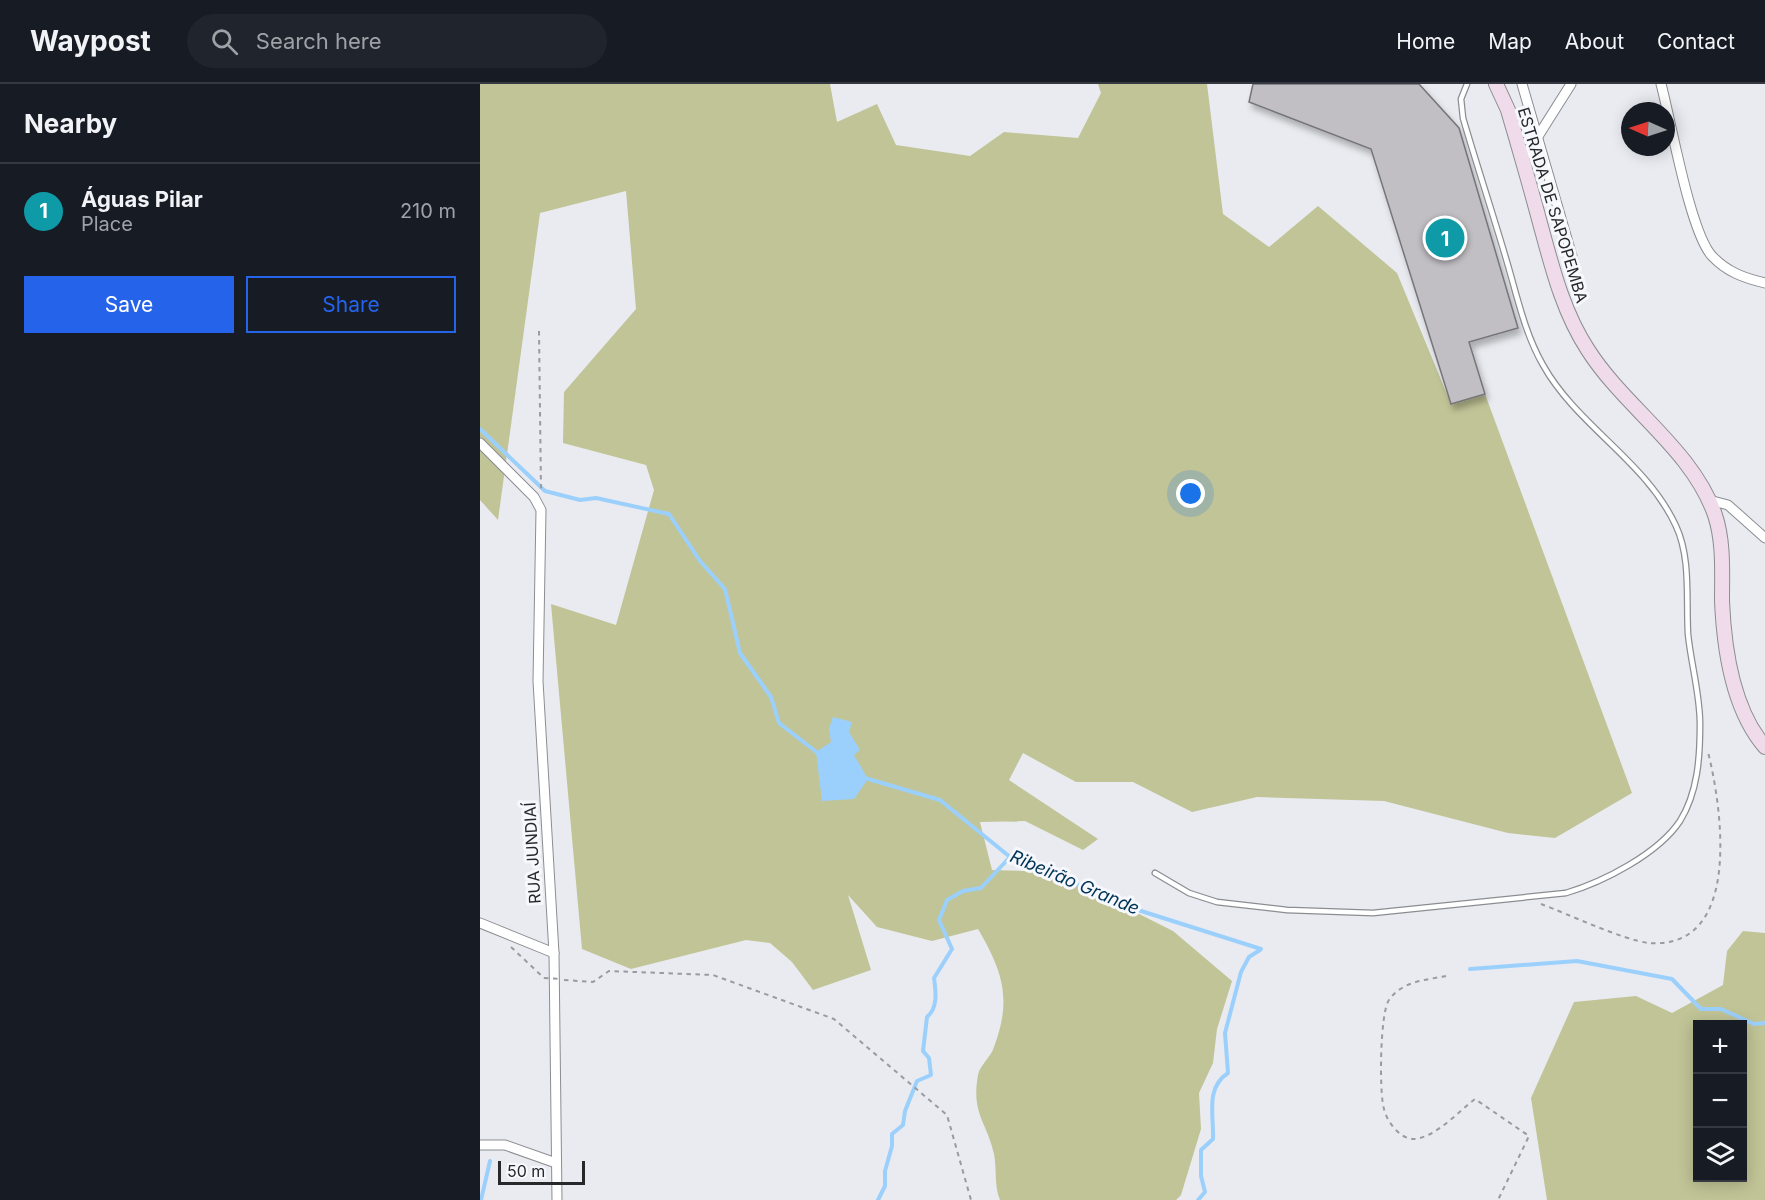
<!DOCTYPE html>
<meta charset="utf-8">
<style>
:root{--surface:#171b24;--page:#20242c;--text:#f1f3f6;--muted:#9ea1a6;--line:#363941;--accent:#2563eb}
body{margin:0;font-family:Inter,sans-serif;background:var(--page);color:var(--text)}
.controls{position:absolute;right:18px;bottom:18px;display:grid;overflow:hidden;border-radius:0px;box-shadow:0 3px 15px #0003}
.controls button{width:54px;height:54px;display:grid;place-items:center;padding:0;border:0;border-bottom:2px solid var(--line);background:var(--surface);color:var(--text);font:30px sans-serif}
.compass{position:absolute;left:1141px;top:18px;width:54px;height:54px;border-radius:50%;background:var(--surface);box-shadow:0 3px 15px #0003;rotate:273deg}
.scale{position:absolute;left:18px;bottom:15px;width:87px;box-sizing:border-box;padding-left:6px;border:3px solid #272829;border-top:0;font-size:16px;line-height:21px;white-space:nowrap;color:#272829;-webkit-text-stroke:4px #f7f8fd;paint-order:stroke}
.you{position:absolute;left:711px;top:410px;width:21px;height:21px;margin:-15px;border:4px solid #fff;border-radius:50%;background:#1a73e8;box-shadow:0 0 0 9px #1a73e833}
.badge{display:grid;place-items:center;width:39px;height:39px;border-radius:50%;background:var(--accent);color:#fff;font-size:20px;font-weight:700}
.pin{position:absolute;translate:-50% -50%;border:3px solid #fff;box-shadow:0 2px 6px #0006}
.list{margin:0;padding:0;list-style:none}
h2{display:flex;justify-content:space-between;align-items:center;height:78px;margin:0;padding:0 24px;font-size:26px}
h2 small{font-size:20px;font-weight:400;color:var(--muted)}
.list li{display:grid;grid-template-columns:39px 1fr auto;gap:18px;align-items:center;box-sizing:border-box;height:96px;padding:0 24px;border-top:2px solid var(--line)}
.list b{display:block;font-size:22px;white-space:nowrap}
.list p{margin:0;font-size:20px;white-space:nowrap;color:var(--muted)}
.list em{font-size:20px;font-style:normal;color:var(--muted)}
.actions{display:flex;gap:12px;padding:18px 24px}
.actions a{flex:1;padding:14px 0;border:2px solid var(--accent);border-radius:0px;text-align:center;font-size:21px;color:var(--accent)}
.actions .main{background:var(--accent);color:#fff}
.icon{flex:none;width:33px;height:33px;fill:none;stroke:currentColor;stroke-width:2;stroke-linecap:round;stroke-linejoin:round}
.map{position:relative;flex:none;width:1285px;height:1116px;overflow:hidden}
header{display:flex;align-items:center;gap:36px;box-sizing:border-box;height:84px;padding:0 30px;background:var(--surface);border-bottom:2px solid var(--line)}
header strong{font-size:28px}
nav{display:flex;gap:33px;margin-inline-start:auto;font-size:21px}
.search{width:420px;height:54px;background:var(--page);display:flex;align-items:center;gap:15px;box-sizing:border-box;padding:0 21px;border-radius:33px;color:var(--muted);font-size:22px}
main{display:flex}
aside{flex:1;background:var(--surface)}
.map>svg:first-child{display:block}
.green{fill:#c1c496;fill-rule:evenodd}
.water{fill:#9cd0fc}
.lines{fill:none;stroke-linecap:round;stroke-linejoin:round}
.stream{stroke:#9cd0fc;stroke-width:4}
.building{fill:#c1bfc3;stroke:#767579;stroke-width:1.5;filter:url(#shadow)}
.service-casing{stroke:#8b8d91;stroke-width:7}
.minor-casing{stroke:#8b8d91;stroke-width:11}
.secondary-casing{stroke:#8b8d91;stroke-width:16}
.path{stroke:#999b9e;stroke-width:2;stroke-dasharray:4.5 4.5;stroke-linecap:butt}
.service{stroke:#fff;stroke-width:4.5}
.minor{stroke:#fff;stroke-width:9}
.secondary{stroke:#efdbe9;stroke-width:14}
.path-bridge{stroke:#999b9e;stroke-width:2;stroke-dasharray:4.5 4.5;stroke-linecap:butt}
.labels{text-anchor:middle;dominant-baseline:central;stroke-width:6;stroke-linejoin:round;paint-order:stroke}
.street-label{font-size:16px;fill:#272829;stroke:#f7f8fd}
.water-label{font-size:18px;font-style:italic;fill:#003456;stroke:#f7f8fd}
</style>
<header>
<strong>Waypost</strong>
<div class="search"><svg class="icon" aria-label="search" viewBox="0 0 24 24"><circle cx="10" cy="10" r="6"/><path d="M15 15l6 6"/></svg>Search here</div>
<nav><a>Home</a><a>Map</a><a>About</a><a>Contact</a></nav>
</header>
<main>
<aside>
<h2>Nearby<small></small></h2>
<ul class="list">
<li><span class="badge" style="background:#0f9aa8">1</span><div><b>Águas Pilar</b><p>Place</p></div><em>210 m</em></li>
</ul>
<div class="actions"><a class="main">Save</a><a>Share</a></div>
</aside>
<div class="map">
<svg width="1285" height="1116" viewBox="0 0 1285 1116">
<defs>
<filter id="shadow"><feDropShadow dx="3" dy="5.5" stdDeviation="3" flood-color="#0004"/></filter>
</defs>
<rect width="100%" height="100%" fill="#e9ebf0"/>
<g class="green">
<path d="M0,0H350L357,38L397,20L416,61L490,72L524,48L598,54L621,9L618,0H727L743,130L789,163L838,122L917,189L971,320L1005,310L1152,709L1075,754L1028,749L904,717L777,713L712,728L653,698H596L543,669L529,696L618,755L603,766L545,737L500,738L512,786L575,788L693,847L752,897L737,945L733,979L719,1009L721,1045L701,1111L696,1116H520C514,1102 517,1085 514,1070C507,1038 491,1030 498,991C500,981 511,973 514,963C532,915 523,888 498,845L452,857L397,843L368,811L391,886L333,906L312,878L290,859L266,856L151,885L102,865L71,520L136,541L174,406L166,381L83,359L84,308L156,225L146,107L60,129L18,436L0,416Z"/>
<path d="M1263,847L1285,849V1116H1067L1051,1014L1094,918L1156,912L1192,929L1243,901L1247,867ZM1218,940H1262V1094H1218Z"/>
</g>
<polygon class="water" points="353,633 372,638 369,648 380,666 374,671 388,695 374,715 342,717 336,668 351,658 349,644"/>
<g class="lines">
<g class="stream">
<polyline points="0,345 65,407 100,416 116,414 189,430 220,477 245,505 260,569 291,613 299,639 339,670"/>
<polyline points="385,694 460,716 530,773 658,826 781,865"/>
<polyline points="990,885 1097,877 1192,895 1221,925 1241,925 1274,940 1285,939"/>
<polyline points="1,1116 10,1077"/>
<path d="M398,1116L405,1102V1087L412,1062V1050L423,1041L425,1027L437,997L451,991L449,974L443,967L447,933C458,924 456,908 454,894L472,865L459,836L467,816L483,807L501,804L530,773"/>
<path d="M718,1116L725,1108L721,1092V1066L733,1055C734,1031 725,1004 748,989L745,949L761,888L769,873L780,866"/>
</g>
</g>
<polygon class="building" points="773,0 939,0 979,44 1038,244 989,258 1005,310 971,320 891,65 769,18"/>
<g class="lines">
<defs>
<path id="service" d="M675,789L709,809L737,818L807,826L893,829L1086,809C1123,798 1178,770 1200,737C1218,708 1220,673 1220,640C1220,610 1211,580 1208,550C1206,515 1211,474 1196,442C1166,377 1097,342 1063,281C1045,250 1037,212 1027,178C1013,130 997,82 983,34L981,15L987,0"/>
<g id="minor">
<polyline points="1042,0 1094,179"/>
<path d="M1181,0C1191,37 1210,148 1232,172C1247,188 1264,194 1285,199"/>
<polyline points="1043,76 1091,0"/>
<polyline points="0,359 54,413 61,426 58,597 74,869 77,1116"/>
<polyline points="1229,416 1248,421 1285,454"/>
<polyline points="0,839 74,869"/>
<polyline points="0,1061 25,1061 76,1079"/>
</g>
<path id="secondary" d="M1016,0L1028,26C1039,64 1050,101 1060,139C1072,183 1083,228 1108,266C1145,324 1212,365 1235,431C1244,458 1242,489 1242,517C1244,564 1253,626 1285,663"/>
</defs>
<use href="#service" class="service-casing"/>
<use href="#minor" class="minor-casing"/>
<use href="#secondary" class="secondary-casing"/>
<g class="path">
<polyline points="59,247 61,406"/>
<path d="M1061,820C1088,830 1143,856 1169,859C1263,866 1242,724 1228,668"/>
<polyline points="31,863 64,894"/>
<path d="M966,892C946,896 922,897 909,916C900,928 899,1009 904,1025C907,1038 920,1055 934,1055C955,1054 979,1027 995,1015L1049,1052L1018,1116"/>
<polyline points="84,896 113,898 129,887 233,891 354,935 467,1031 491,1116"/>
</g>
<use href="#service" class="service"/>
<use href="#minor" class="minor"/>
<use href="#secondary" class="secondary"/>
<polyline class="path-bridge" points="64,894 81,895"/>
</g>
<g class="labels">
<g class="street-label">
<text transform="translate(1073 121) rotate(73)">ESTRADA DE SAPOPEMBA</text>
<text transform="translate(52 769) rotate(-93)">RUA JUNDIAÍ</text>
</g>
<g class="water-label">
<text transform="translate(595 798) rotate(23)">Ribeirão Grande</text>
</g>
</g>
</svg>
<div class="controls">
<button>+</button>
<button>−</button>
<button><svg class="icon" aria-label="layers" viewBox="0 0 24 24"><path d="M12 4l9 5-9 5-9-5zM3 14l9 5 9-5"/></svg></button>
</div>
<svg class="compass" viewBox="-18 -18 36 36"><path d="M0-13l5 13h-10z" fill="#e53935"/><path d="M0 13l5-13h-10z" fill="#9ea1a6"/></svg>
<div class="scale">50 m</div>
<div class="you"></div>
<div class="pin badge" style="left:965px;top:154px;background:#0f9aa8">1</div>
</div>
</main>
